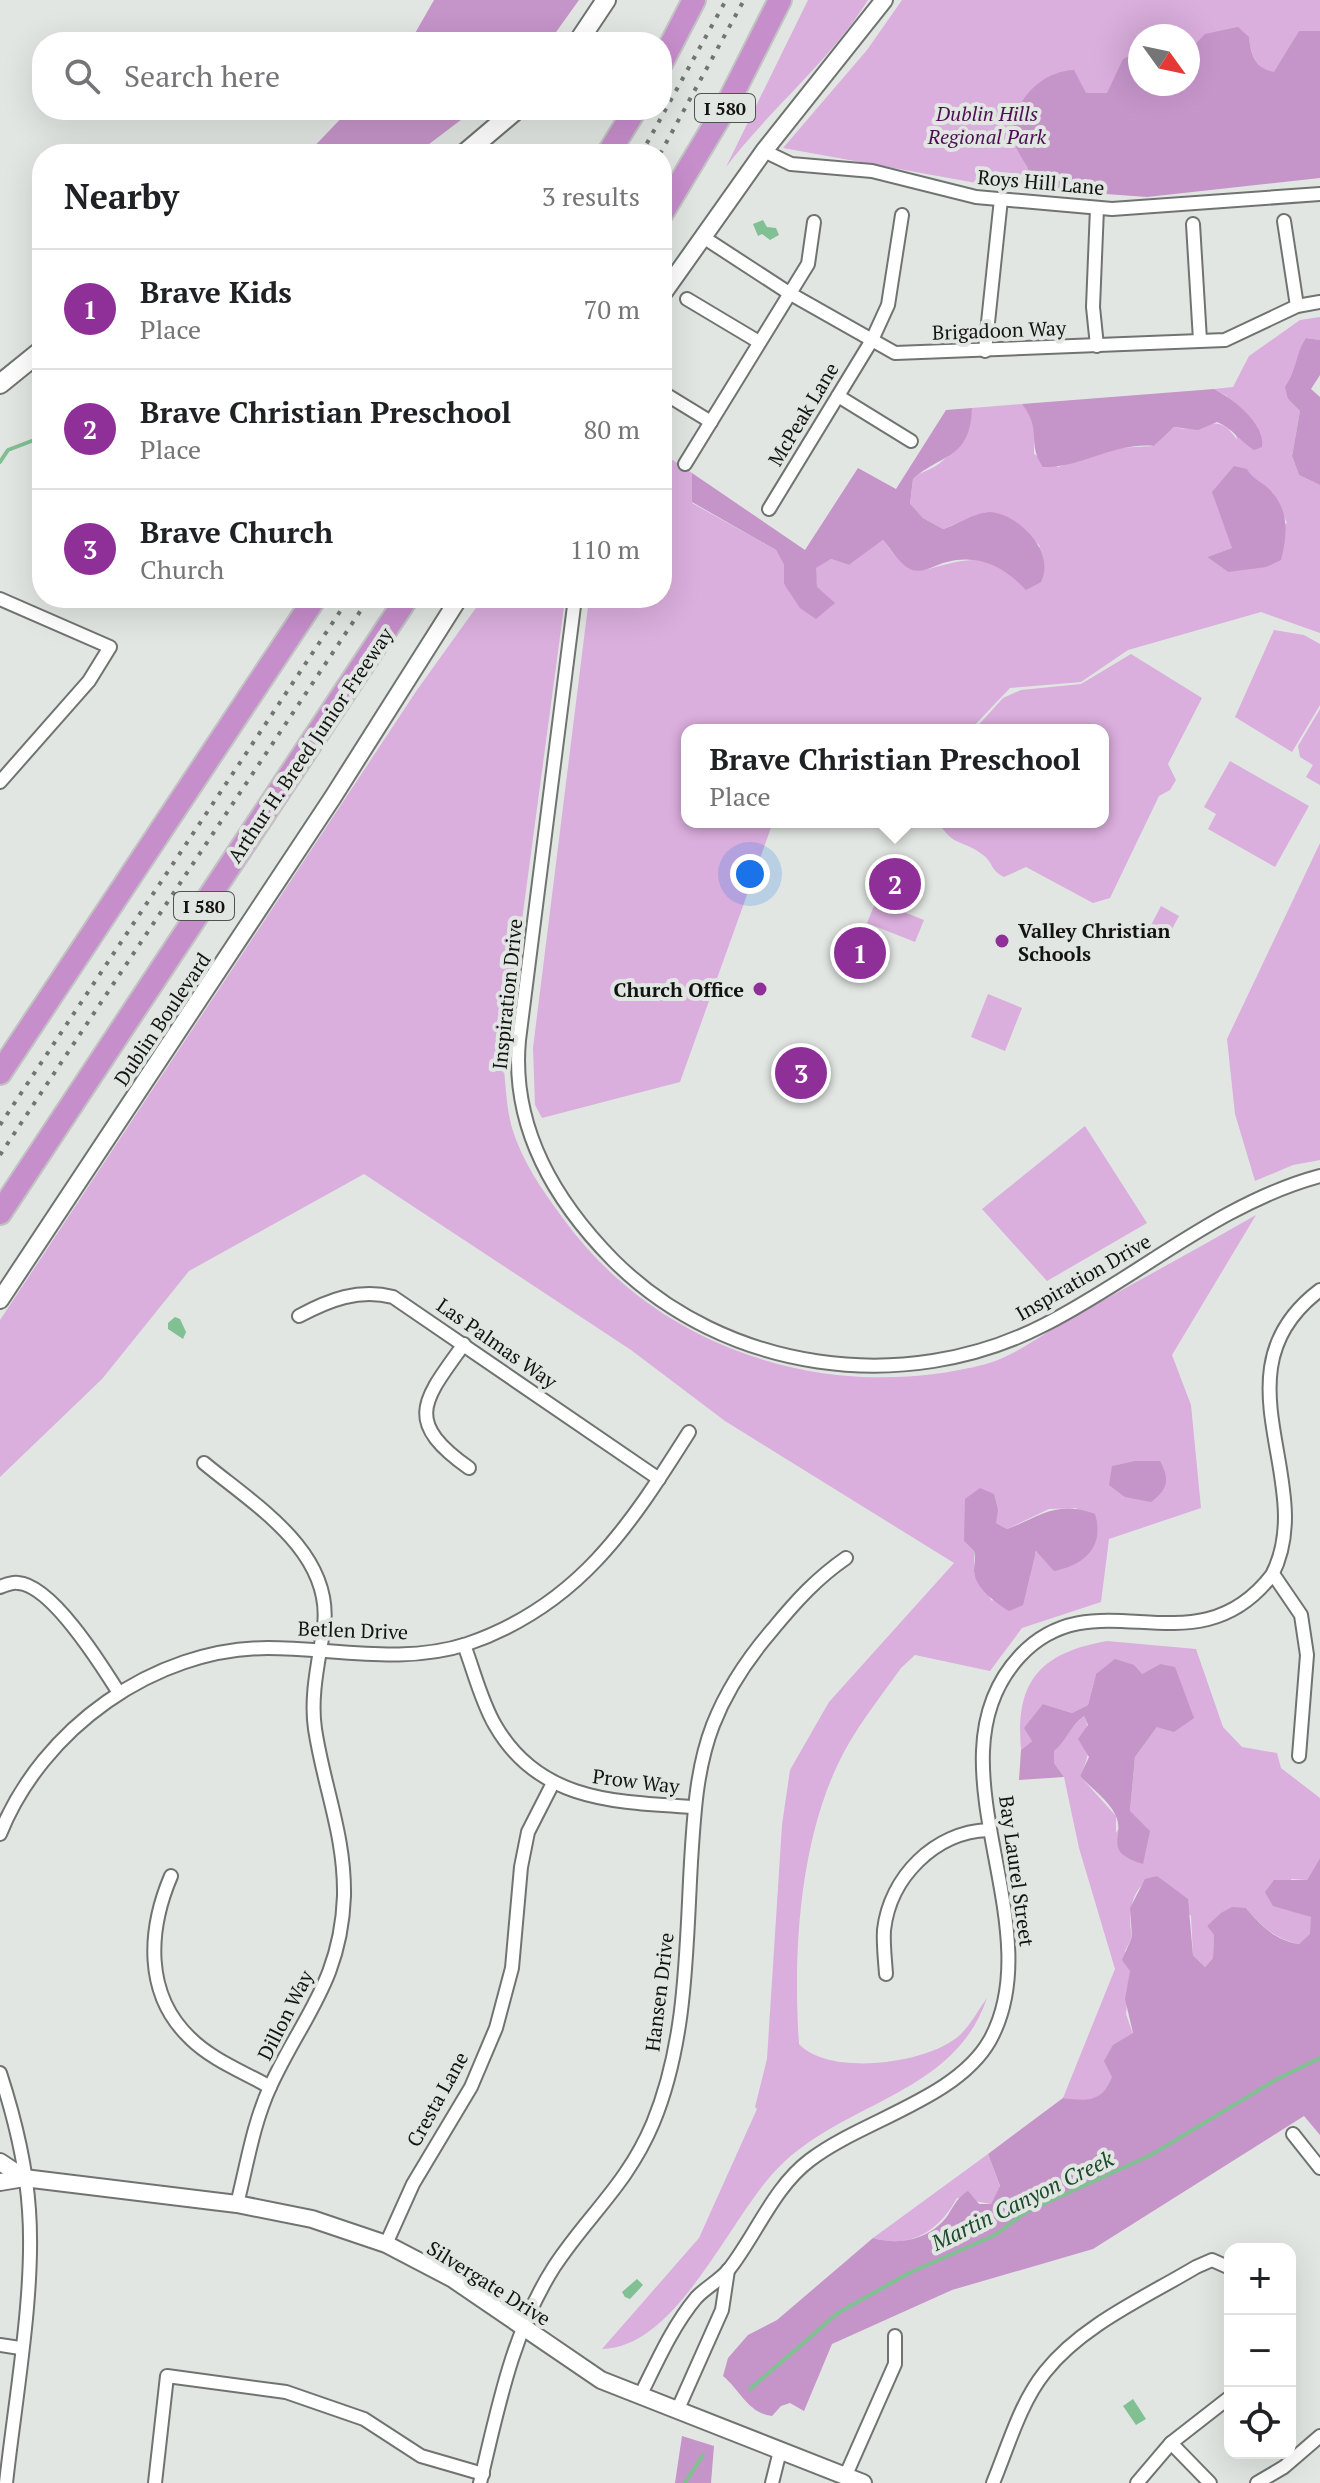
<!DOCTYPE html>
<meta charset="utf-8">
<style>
:root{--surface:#fff;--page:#f6f6f6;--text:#202124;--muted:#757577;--line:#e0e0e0;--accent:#8f3099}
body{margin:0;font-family:"PT Serif",serif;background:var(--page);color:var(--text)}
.controls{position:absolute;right:24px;bottom:24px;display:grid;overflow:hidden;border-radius:16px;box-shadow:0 8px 32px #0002}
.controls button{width:72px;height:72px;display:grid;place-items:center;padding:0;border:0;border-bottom:2px solid var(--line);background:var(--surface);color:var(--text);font:40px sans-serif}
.compass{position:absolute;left:1128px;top:24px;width:72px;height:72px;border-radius:50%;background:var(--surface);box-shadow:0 8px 32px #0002;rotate:123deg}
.you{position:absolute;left:750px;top:874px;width:28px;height:28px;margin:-20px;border:6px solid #fff;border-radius:50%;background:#1a73e8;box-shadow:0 0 0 12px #1a73e833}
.badge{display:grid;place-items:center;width:52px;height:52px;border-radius:50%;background:var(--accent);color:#fff;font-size:26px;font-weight:700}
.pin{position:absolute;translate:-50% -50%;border:4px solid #fff;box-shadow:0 2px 8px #0006}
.popup{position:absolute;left:681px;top:724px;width:428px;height:104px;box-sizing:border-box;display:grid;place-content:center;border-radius:16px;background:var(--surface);filter:drop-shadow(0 2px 6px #0005);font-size:26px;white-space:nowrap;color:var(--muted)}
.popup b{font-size:30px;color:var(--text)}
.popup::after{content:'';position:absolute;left:50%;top:100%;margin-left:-16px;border:16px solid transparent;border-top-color:var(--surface)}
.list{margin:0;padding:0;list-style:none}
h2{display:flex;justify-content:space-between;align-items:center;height:104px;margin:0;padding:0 32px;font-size:34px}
h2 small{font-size:26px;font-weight:400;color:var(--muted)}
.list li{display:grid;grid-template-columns:52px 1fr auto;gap:24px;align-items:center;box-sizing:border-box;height:120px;padding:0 32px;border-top:2px solid var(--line)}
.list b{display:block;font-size:30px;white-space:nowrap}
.list p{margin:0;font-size:26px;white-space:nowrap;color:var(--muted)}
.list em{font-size:26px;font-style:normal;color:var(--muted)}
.icon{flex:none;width:44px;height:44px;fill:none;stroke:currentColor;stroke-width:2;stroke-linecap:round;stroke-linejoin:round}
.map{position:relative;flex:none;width:1320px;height:2483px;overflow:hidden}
.search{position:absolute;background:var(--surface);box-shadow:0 8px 32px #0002;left:32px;top:32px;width:640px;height:88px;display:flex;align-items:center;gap:20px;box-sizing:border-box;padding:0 28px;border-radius:32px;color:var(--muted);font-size:30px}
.panel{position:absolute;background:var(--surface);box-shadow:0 8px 32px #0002;left:32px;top:144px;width:640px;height:464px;border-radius:32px}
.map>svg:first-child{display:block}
.green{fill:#daaedd;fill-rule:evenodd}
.forest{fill:#c594c9}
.water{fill:#80c093}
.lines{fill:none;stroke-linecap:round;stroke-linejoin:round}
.stream{stroke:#80c093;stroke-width:4}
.minor-casing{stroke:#707471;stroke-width:16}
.tertiary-casing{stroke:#707471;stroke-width:20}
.secondary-casing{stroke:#707471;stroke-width:22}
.motorway-casing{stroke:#c1c2c2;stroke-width:26}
.minor{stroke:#fff;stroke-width:12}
.tertiary{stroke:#fff;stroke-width:16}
.secondary{stroke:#fff;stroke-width:18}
.motorway{stroke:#c78ecc;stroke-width:22}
.rail{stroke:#727573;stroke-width:4;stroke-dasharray:4 8;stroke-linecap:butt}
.poi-dot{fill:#8f3099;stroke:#e2e6e3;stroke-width:3}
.labels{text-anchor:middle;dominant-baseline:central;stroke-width:8;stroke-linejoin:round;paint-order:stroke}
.shield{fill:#e2e6e3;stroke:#505351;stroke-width:2}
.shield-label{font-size:18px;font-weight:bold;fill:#121413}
.park-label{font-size:20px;font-style:italic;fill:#4c1052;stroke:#e2e6e3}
.street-label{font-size:20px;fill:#121413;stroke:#e2e6e3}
.poi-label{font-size:20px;font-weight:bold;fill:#121413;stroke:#e2e6e3;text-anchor:start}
.water-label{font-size:22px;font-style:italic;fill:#1a4a2b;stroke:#e2e6e3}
</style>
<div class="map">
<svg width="1320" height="2483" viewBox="0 0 1320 2483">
<rect width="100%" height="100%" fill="#e2e6e3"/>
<g class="green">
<path d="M808,0H868C829,62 770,109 726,167Z"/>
<path d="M902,0H1320V31H1299L1275,73C1255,68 1251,56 1249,37L1188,52V36H1140V72L1028,168L1023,188L993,186L783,148L867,50Z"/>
<path d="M1320,317V340L1306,338C1294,356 1294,378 1288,399L1300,411L1292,456L1299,475L1320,485V633L1261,612L1128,650L1081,682L1010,688L970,730H687V822H773L680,1082L542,1118L535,1105L533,1048L589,598H662V453L692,473V503L776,550L784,565V585L817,587L815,568L831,559L849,565L883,540C891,550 899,563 909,568C930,579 973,540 1013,575L1040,546L1027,534L986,512L943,529L923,518L910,505L913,479C921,471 932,470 940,463C956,450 971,428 972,408L1022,404L1034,420V454L1058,467L1117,448L1154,446L1174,427C1203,435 1216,407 1237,440L1227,396L1214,389L1233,387L1249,356L1300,320ZM1247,469L1252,478L1273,493L1287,523L1228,572L1207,557L1232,548L1228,533Z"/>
<path d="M483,598H563L564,607L503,1062C506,1083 506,1107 512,1128C522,1161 542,1190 562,1217C657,1350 829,1405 986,1364C1013,1357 1041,1335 1066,1321C1129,1286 1193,1251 1256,1215L1172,1355L1191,1405L1201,1508L1109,1539L1101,1602L1022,1628L990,1671L915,1655L901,1668C879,1699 853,1731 837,1766C799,1848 793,1955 799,2044C829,2077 930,2064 961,2034C971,2024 979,2009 987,1998C954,2095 846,2100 779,2167C731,2214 678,2348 602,2349L699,2238L757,2109L755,2107L767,2059L782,1825L790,1770L829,1702L954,1563L725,1421L631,1350L364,1174L189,1271L102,1379L0,1477V1320L417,690ZM1134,1461L1144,1463L1110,1485L1113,1466ZM1077,1508L992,1601L974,1574V1551L964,1541L966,1522L996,1523L1007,1529L1049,1509Z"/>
<polygon points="1274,630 1304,635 1320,644 1320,705 1292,752 1235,717"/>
<path d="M1131,654L1202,698L1168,764L1176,780L1170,790L1159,796L1110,898L1093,903L1026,867L1004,877C990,870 993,862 983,855C963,839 954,848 938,822H1103V730H974L1003,698L1021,690L1081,684Z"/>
<polygon points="1320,709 1320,785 1306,777 1313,765 1300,757 1298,746"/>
<polygon points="1230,761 1309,806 1275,867 1208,829 1216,814 1204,807"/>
<polygon points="1320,843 1320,1160 1293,1165 1255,1181 1235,1114 1227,1039"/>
<polygon points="876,901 924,920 915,942 867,923"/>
<polygon points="1161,906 1179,916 1165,942 1147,933"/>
<polygon points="988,994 1022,1008 1005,1051 971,1037"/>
<polygon points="1085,1126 1147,1223 1047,1281 982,1209"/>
<path d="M1107,1641L1196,1649L1223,1727L1242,1747L1277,1753L1281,1768L1320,1798V1858L1307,1880L1291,1879L1293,1910L1311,1917V1934L1299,1944C1275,1939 1261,1926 1246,1908L1207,1926L1214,1935L1213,1958L1205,1967L1193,1955L1191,1916L1157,1876C1132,1883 1127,1913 1132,1937L1125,1951L1130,1971L1126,2014L1133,2034C1124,2052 1112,2098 1088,2101C1081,2102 1070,2099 1063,2098L1115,1969L1079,1848L1064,1777L1054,1763V1750C1067,1739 1071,1726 1084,1716C1093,1736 1090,1756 1080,1776L1116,1816V1833L1130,1811L1135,1757L1157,1727L1160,1664L1142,1674H1096L1088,1705L1072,1713L1043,1704L1032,1741L1021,1750C1015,1681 1040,1653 1107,1641Z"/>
<path d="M988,2154L1000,2187L991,2204L957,2198C939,2231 911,2249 873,2238Z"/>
</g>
<g class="forest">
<polygon points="434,0 579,0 549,42 410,42"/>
<path d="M1238,27L1249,37C1251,56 1255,68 1274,72L1299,31H1320V178L1147,197L1023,188L1028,168C1023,159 1015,149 1014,139C1009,104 1040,71 1074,70L1086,93H1107L1123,59L1140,51V84H1188V52L1205,34Z"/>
<polygon points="349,110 474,110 416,154 307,154"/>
<path d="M1306,338L1320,340V375L1311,389L1320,397V485L1299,475L1292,456L1300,411L1288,399L1285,387C1298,368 1294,356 1306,338Z"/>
<path d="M1214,389C1232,398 1266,424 1262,447L1254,450C1240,441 1232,428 1217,422L1198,430L1174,427L1154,446C1114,442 1079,469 1043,467C1026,442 1043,431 1022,404Z"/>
<path d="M972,408C970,460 942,453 913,479L910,504L923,518L943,529C957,525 976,512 990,512C1019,514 1056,552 1041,582L1026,590C1003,566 978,553 943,563C931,567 920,575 908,568C898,562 891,549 883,540L849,565L831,559L816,568L817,587L835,603L816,619L800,608L784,584V565L776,550L692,502V473L805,550L858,468L896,489L946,410Z"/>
<path d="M1234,466L1247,469C1253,480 1263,482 1271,491C1290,512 1287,536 1281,560L1266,567L1228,572L1207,557L1232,548L1212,492Z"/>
<path d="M1134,1461H1160C1170,1480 1168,1489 1151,1502L1125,1497L1109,1485L1112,1466Z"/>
<path d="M980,1488L994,1494L998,1510L996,1523L1007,1529C1042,1516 1056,1500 1095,1514C1105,1547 1084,1565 1054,1571L1036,1551L1023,1605L1009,1611C996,1603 975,1588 974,1571C974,1564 976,1559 974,1551L964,1541L965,1499Z"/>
<path d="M1115,1659L1134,1665L1142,1674L1160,1664L1175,1667L1194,1718L1174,1732L1157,1727L1135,1757L1130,1811L1150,1831L1143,1864C1100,1851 1127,1837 1115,1814C1108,1800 1090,1787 1080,1776L1089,1757L1078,1739L1088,1725L1084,1716C1071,1725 1067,1740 1054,1751V1763L1064,1777L1019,1780L1021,1750L1032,1741L1024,1728L1043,1704L1072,1713L1088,1705L1096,1674Z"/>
<path d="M1320,1858V2135L1304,2116L1093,2249L952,2290L832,2344L804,2411L790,2403L781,2406L772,2416C748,2413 741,2391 723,2376L728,2358L748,2335L777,2320L873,2238C900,2246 931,2239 948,2215C955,2204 957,2198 968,2191L979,2204H991L1000,2186L988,2154L1063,2098C1087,2101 1102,2103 1112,2077L1104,2061L1113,2045L1133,2033L1125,1999L1130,1971L1122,1960L1132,1937L1130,1908L1145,1879L1157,1876L1188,1899L1193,1955L1205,1967L1213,1958L1214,1935L1207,1926L1221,1913L1232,1907L1246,1908C1261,1926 1275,1940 1299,1944L1310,1934L1311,1917L1273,1906L1265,1892L1274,1880H1307Z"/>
<polygon points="682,2436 714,2446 711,2483 675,2483"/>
</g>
<g class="water">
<polygon points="763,220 767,227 776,228 779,235 770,240 762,234 758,236 753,224"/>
<polygon points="175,1317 180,1319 186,1332 183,1339 168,1329 168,1323"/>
<polygon points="637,2279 643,2285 630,2299 625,2297 622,2292"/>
<polygon points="1133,2399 1146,2419 1136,2425 1123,2406"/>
</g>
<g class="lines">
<g class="stream">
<polyline points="0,462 8,450 42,437"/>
<polyline points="750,2389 838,2313 909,2273 995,2235 1026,2212 1151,2155 1277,2079 1320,2058"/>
<polyline points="685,2483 703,2455"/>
</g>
<defs>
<g id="minor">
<polyline points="764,151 791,164 872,171 976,197 1112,209 1320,194"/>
<polyline points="1284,221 1297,306"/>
<polyline points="1193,224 1200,340"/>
<polyline points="703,237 789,293 895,353 1225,340 1297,306 1320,302"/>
<polyline points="687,299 759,342"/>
<polyline points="1097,346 1093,307 1097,208"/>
<polyline points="985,351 1001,199"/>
<polyline points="662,392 711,422"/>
<polyline points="838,396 911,441"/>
<polyline points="685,464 808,264 814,222"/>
<polyline points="769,509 872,340 888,305 902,215"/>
<path d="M575,598L519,1040C511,1126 554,1200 613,1260C725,1372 904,1397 1044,1325C1137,1278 1219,1203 1320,1176"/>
<polyline points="0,599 110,647 89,681 0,782"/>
<path d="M299,1316C329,1300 359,1288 393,1297L659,1479"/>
<path d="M464,1344C423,1401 403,1421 469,1468"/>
<path d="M204,1463C253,1504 333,1551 324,1626C319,1660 310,1695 315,1729C324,1788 345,1835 344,1896C341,1981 302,2017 270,2087C253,2124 247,2165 237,2204"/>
<polyline points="1273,1574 1301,1615 1307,1655 1299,1756"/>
<path d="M0,1587C5,1585 13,1582 18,1583C52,1585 102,1666 119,1693"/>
<path d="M464,1645C474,1671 481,1701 495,1725C539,1802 616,1802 694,1807"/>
<path d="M0,1834C42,1729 154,1648 268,1648C333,1648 403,1665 467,1644C578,1606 629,1527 689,1432"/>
<path d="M171,1876C148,1930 144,1994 190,2038C212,2060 244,2072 270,2087"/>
<path d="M886,1974C885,1959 883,1944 884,1930C890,1877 935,1832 988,1830"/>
<path d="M0,2073C14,2116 26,2164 29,2210C35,2292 15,2400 6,2483"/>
<polyline points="1293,2134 1320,2168"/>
<polyline points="386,2244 413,2184 471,2087 496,2028 512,1968 521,1867 528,1832 553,1783"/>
<polyline points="0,2345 20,2348"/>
<path d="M640,2396C657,2362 672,2327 696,2298C706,2287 721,2280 730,2268C757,2233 774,2187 810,2160C862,2120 957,2099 990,2040C1054,1924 923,1760 1020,1656C1096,1574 1195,1675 1272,1575C1320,1482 1211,1372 1320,1290"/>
<polyline points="677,2411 722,2310 728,2270"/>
<polyline points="1171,2443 1210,2483"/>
<polyline points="845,2477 895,2364 895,2336"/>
<polyline points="155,2483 167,2376 286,2392 364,2419 421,2456 483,2474"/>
<path d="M480,2483C498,2408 512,2333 554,2267C588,2215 627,2185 653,2123C687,2041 686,1949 691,1862C694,1816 696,1769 713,1725C727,1689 748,1658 773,1629C796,1601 817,1578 846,1558"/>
<polyline points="772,2483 780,2451"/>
<path d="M993,2483C1008,2447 1020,2403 1045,2372C1082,2325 1146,2297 1196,2267L1212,2260L1230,2268"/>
<polyline points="1137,2483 1171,2443 1230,2397"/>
<polyline points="1257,2483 1284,2467 1320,2436"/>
</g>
<g id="tertiary">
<polyline points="662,295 764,151 884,0"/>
<polyline points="0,1300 333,797 459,598"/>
<polyline points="0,2162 24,2178"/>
<polyline points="0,2182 24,2178 237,2204 312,2219 386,2244 453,2279 601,2380 863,2483"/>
</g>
<g id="secondary">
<polyline points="578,42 606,0"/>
<polyline points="464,154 516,110"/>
<polyline points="0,384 42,350"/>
</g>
<g id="motorway">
<polyline points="662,62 694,0"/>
<polyline points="608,154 635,110"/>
<polyline points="662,213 729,101 780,0"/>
<polyline points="0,1073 315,598"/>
<polyline points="0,1213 407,598"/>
</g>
</defs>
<use href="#minor" class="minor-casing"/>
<use href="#tertiary" class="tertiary-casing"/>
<use href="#secondary" class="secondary-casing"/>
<use href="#motorway" class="motorway-casing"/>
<use href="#minor" class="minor"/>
<use href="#tertiary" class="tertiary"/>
<use href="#secondary" class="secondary"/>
<use href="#motorway" class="motorway"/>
<g class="rail">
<polyline points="641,154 726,0"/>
<polyline points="660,154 744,0"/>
<polyline points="0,1125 349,598"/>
<polyline points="0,1155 369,598"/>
</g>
</g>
<g class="poi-dot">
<circle cx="1002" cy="941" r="8"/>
<circle cx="760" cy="989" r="8"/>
</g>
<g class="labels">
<g class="shield">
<rect x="695" y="94" width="60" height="28" rx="6"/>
<rect x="174" y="892" width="60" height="28" rx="6"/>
</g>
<g class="shield-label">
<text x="725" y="108">I 580</text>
<text x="204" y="906">I 580</text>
</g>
<g class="park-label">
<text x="987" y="113">Dublin Hills<tspan x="987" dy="23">Regional Park</tspan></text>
</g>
<g class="street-label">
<text transform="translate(1041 182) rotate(5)">Roys Hill Lane</text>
<text transform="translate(999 330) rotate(-2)">Brigadoon Way</text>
<text transform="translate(803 414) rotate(-59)">McPeak Lane</text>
<text transform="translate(310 745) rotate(-56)">Arthur H. Breed Junior Freeway</text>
<text transform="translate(507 994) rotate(-84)">Inspiration Drive</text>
<text transform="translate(162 1019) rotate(-56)">Dublin Boulevard</text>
<text transform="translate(1083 1277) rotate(-30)">Inspiration Drive</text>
<text transform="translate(497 1343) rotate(35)">Las Palmas Way</text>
<text transform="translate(353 1630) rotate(2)">Betlen Drive</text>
<text transform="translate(636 1781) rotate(7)">Prow Way</text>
<text transform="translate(1017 1871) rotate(82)">Bay Laurel Street</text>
<text transform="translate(659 1992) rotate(-83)">Hansen Drive</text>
<text transform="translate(285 2015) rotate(-63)">Dillon Way</text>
<text transform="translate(437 2099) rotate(-61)">Cresta Lane</text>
<text transform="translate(489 2283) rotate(32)">Silvergate Drive</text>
</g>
<g class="poi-label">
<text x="1018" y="930">Valley Christian<tspan x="1018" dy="23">Schools</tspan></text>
<text x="744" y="989" text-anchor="end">Church Office</text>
</g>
<g class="water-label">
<text transform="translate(1022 2200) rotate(-26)">Martin Canyon Creek</text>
</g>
</g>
</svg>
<div class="controls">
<button>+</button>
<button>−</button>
<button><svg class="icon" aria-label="locate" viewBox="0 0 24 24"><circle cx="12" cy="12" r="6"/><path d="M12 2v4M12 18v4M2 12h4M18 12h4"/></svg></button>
</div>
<svg class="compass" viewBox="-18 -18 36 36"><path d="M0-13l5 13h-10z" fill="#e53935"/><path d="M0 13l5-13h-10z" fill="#757577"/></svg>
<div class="you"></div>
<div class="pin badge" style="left:860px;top:953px">1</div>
<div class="pin badge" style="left:895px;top:884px">2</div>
<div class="popup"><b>Brave Christian Preschool</b>Place</div>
<div class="pin badge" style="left:801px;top:1073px">3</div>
<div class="search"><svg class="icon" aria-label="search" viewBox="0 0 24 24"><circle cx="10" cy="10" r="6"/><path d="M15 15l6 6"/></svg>Search here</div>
<section class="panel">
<h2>Nearby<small>3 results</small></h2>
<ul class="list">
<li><span class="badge">1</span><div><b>Brave Kids</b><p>Place</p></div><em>70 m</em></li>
<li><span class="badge">2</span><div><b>Brave Christian Preschool</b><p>Place</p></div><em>80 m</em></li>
<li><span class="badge">3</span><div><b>Brave Church</b><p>Church</p></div><em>110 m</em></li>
</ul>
</section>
</div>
